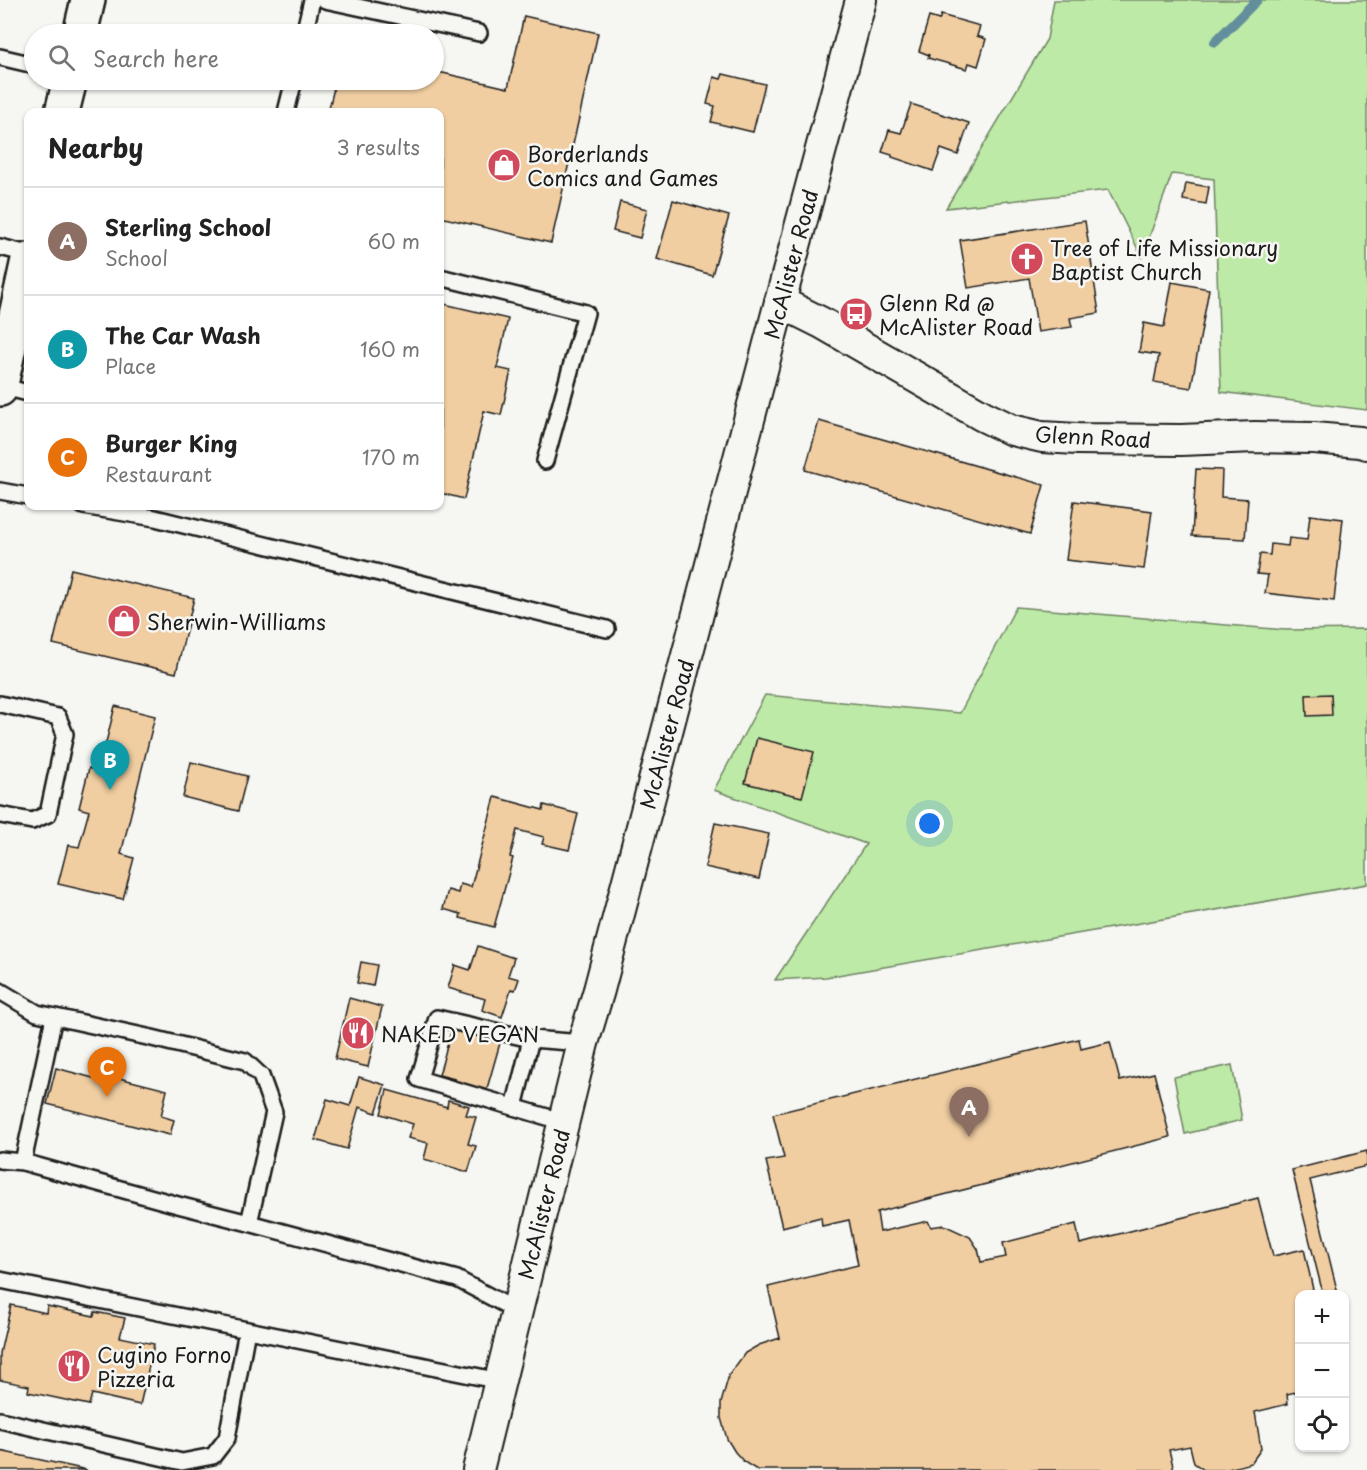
<!DOCTYPE html>
<meta charset="utf-8">
<style>
:root{--surface:#fff;--page:#f2f2f2;--text:#222;--muted:#767676;--line:#e0e0e0;--accent:#111827}
body{margin:0;font-family:"Playpen Sans",sans-serif;background:var(--page);color:var(--text)}
.controls{position:absolute;right:18px;bottom:18px;display:grid;overflow:hidden;border-radius:12px;box-shadow:0 2px 4px #0004}
.controls button{width:54px;height:54px;display:grid;place-items:center;padding:0;border:0;border-bottom:2px solid var(--line);background:var(--surface);color:var(--text);font:30px sans-serif}
.you{position:absolute;left:930px;top:824px;width:21px;height:21px;margin:-15px;border:4px solid #fff;border-radius:50%;background:#1a73e8;box-shadow:0 0 0 9px #1a73e833}
.badge{display:grid;place-items:center;width:39px;height:39px;border-radius:50%;background:var(--accent);color:#fff;font-size:20px;font-weight:700}
.pin{position:absolute;translate:-50% -50px;filter:drop-shadow(0 2px 3px #0008)}
.pin::after{content:'';position:absolute;top:32px;width:21px;height:18px;background:inherit;clip-path:polygon(0 0,100% 0,50% 100%)}
.list{margin:0;padding:0;list-style:none}
h2{display:flex;justify-content:space-between;align-items:center;height:78px;margin:0;padding:0 24px;font-size:26px}
h2 small{font-size:20px;font-weight:400;color:var(--muted)}
.list li{display:grid;grid-template-columns:39px 1fr auto;gap:18px;align-items:center;box-sizing:border-box;height:108px;padding:0 24px;border-top:2px solid var(--line)}
.list b{display:block;font-size:22px;white-space:nowrap}
.list p{margin:0;font-size:20px;white-space:nowrap;color:var(--muted)}
.list em{font-size:20px;font-style:normal;color:var(--muted)}
.icon{flex:none;width:33px;height:33px;fill:none;stroke:currentColor;stroke-width:2;stroke-linecap:round;stroke-linejoin:round}
.map{position:relative;flex:none;width:1367px;height:1470px;overflow:hidden}
.search{position:absolute;background:var(--surface);box-shadow:0 2px 4px #0004;left:24px;top:24px;width:420px;height:66px;display:flex;align-items:center;gap:15px;box-sizing:border-box;padding:0 21px;border-radius:33px;color:var(--muted);font-size:22px}
.panel{position:absolute;background:var(--surface);box-shadow:0 2px 4px #0004;left:24px;top:108px;width:420px;height:402px;border-radius:12px}
.map>svg:first-child{display:block}
.green{fill:#beeaa7;stroke:#6d8362;stroke-width:1.5}
.lines{fill:none;stroke-linecap:round;stroke-linejoin:round}
.stream{stroke:#628f9b;stroke-width:10}
.building{fill:#f1cea2;stroke:#1c1c1c;stroke-width:1.5}
.lane-casing{stroke:#1c1c1c;stroke-width:20}
.street-casing{stroke:#1c1c1c;stroke-width:34}
.primary-casing{stroke:#1c1c1c;stroke-width:38}
.lane{stroke:#f6f6f2;stroke-width:15}
.street{stroke:#f6f6f2;stroke-width:30}
.primary{stroke:#f6f6f2;stroke-width:33}
.labels{text-anchor:middle;dominant-baseline:central;stroke-width:5;stroke-linejoin:round;paint-order:stroke}
.poi-label{font-size:21px;fill:#1c1c1c;stroke:#f6f6f2;text-anchor:start}
.street-label{font-size:21px;fill:#1c1c1c;stroke:#f6f6f2}
</style>
<div class="map">
<svg width="1367" height="1470" viewBox="0 0 1367 1470">
<rect width="100%" height="100%" fill="#f6f6f2"/>
<filter id="ink" filterUnits="userSpaceOnUse"><feTurbulence type="fractalNoise" baseFrequency=".0167" numOctaves="2"/><feDisplacementMap in="SourceGraphic" scale="12" xChannelSelector="R" yChannelSelector="G"/><feConvolveMatrix kernelMatrix="1 2 1 2 8 2 1 2 1" color-interpolation-filters="sRGB"/></filter>
<g filter="url(#ink)">
<g class="green">
<polygon points="1054,0 1367,0 1367,410 1221,392 1214,179 1172,174 1142,257 1108,190 946,208 1047,39"/>
<polygon points="1016,607 1285,630 1367,629 1367,884 826,977 775,980 866,844 714,790 765,695 960,713"/>
<polygon points="1232,1065 1242,1120 1185,1134 1174,1077"/>
</g>
<g class="lines">
<polyline class="stream" points="1215,42 1257,0"/>
</g>
<g class="building">
<polygon points="941,15 980,26 977,36 986,39 978,66 969,63 967,69 928,58 929,55 919,51 929,17 939,20"/>
<polygon points="524,16 598,33 551,243 440,217 440,112 328,112 336,80 434,80 434,71 508,88"/>
<polygon points="723,74 765,84 753,132 711,122 715,106 707,104 714,77 721,79"/>
<polygon points="911,104 969,123 958,155 941,149 933,171 892,157 892,155 882,152 889,130 901,133"/>
<polygon points="1186,183 1209,187 1206,204 1183,200"/>
<polygon points="673,200 729,216 712,275 657,259"/>
<polygon points="620,202 647,209 640,238 613,231"/>
<polygon points="1085,221 1099,313 1070,318 1072,327 1038,332 1029,278 968,288 960,240"/>
<polygon points="1172,282 1209,289 1191,388 1154,382 1159,355 1139,352 1144,323 1164,327"/>
<polygon points="440,303 508,319 497,368 511,371 501,415 484,411 464,499 440,493"/>
<polygon points="819,421 1044,485 1030,534 805,470"/>
<polygon points="1196,469 1222,470 1221,497 1248,499 1245,539 1192,536"/>
<polygon points="1074,501 1152,511 1144,569 1066,560"/>
<polygon points="1310,515 1343,519 1334,601 1265,593 1268,575 1257,574 1260,554 1270,555 1271,544 1288,546 1289,538 1307,540"/>
<polygon points="71,569 194,598 176,673 53,644"/>
<polygon points="1331,694 1332,715 1307,716 1306,695"/>
<polygon points="115,706 155,716 121,854 134,858 123,899 58,884 68,845 79,847 89,811 79,808 89,768 99,771"/>
<polygon points="757,738 814,752 802,797 745,783"/>
<polygon points="191,762 247,776 238,811 183,797"/>
<polygon points="495,797 543,810 544,805 578,814 569,850 542,844 544,837 517,830 510,857 513,858 494,927 460,918 461,914 443,909 448,890 458,893 460,884 471,887"/>
<polygon points="715,823 769,834 759,879 705,867"/>
<polygon points="478,946 514,958 508,976 519,979 515,990 511,989 502,1017 482,1010 485,999 448,988 455,965 470,970"/>
<polygon points="361,962 377,965 373,986 357,983"/>
<polygon points="349,998 382,1007 368,1067 335,1059"/>
<polygon points="452,1028 495,1039 494,1042 500,1043 486,1092 453,1084 455,1079 439,1075"/>
<polygon points="1079,1039 1081,1049 1110,1042 1120,1081 1154,1073 1170,1137 877,1212 880,1232 928,1221 931,1227 944,1225 970,1237 978,1249 981,1262 1006,1257 1003,1243 1076,1224 1080,1244 1258,1198 1273,1256 1304,1249 1314,1294 1300,1294 1300,1391 1287,1394 1288,1404 1255,1412 1261,1449 1251,1463 1225,1470 1204,1470 1194,1463 1190,1446 1169,1450 1174,1470 757,1470 744,1462 735,1452 727,1439 721,1418 721,1403 729,1375 745,1353 759,1345 780,1338 768,1287 858,1265 849,1220 822,1226 821,1217 782,1227 766,1161 784,1158 773,1114"/>
<polygon points="56,1068 97,1079 99,1073 167,1090 161,1116 174,1120 170,1135 47,1104"/>
<polygon points="359,1077 385,1085 376,1113 359,1107 347,1149 315,1140 327,1099 350,1106"/>
<polygon points="387,1090 447,1107 448,1100 469,1106 466,1115 476,1117 468,1144 476,1146 468,1172 424,1159 428,1143 408,1138 413,1124 381,1114"/>
<polygon points="1367,1151 1367,1166 1310,1180 1338,1294 1323,1294 1292,1170"/>
<polygon points="11,1305 46,1313 47,1306 94,1316 95,1312 125,1318 120,1337 154,1344 140,1405 92,1394 89,1405 28,1392 29,1386 0,1380 0,1353"/>
<polygon points="0,1451 87,1470 0,1470"/>
</g>
<g class="lines">
<defs>
<g id="lane">
<polyline points="325,0 479,33"/>
<polyline points="304,34 312,0"/>
<polyline points="0,57 34,65"/>
<polyline points="286,112 294,80"/>
<polyline points="0,247 28,254"/>
<polyline points="440,277 586,313 545,461"/>
<polyline points="0,386 28,393"/>
<polyline points="0,491 28,496"/>
<polyline points="83,506 155,518 607,629"/>
<polyline points="0,704 58,717 65,734 48,814 32,821 0,815"/>
<polyline points="0,991 37,1013 152,1038 245,1061 261,1076 274,1112 249,1223 178,1205 23,1162 0,1160"/>
<polyline points="514,1107 531,1039"/>
<polyline points="564,1122 419,1079 437,1018 531,1039 583,1043"/>
<polyline points="23,1162 54,1017"/>
<polyline points="249,1223 457,1279 517,1311"/>
<polyline points="0,1280 500,1381"/>
<polyline points="0,1420 182,1462 213,1456 227,1438 247,1330"/>
</g>
<g id="street">
<polyline points="780,302 822,323 983,416 1012,430 1042,437 1077,439 1181,440 1255,437 1314,438 1360,442 1367,444"/>
<polyline points="478,1470 583,1043 599,990 780,302 861,0"/>
</g>
<g id="primary">
<polyline points="80,34 88,0"/>
<polyline points="62,112 70,80"/>
<polyline points="0,389 28,260"/>
</g>
</defs>
<use href="#lane" class="lane-casing"/>
<use href="#street" class="street-casing"/>
<use href="#primary" class="primary-casing"/>
<use href="#lane" class="lane"/>
<use href="#street" class="street"/>
<use href="#primary" class="primary"/>
</g>
</g>
<defs>
<symbol id="shop-disc" viewBox="-11 -11 22 22"><circle r="9.5" fill="#d1495b" stroke="#f6f6f2"/><path d="M-5-2.5h2.3a2.7 3.5 0 0 1 5.4 0H5L5.5 6h-11ZM-1.5-2.5h3a1.5 2.3 0 0 0-3 0Z" fill="#fff"/></symbol>
<symbol id="church-disc" viewBox="-11 -11 22 22"><circle r="9.5" fill="#d1495b" stroke="#f6f6f2"/><path d="M-1.2-6h2.4v3.5h3.3v2.4h-3.3V6h-2.4V-.1h-3.3v-2.4h3.3Z" fill="#fff"/></symbol>
<symbol id="bus-disc" viewBox="-11 -11 22 22"><circle r="9.5" fill="#d1495b" stroke="#f6f6f2"/><path d="M-5-6H5V4H4V6H2V4H-2V6H-4V4H-5ZM-3.5-4V0h7V-4ZM-3.5 1.2v1.5H-2V1.2ZM2 1.2v1.5H3.5V1.2Z" fill="#fff"/></symbol>
<symbol id="restaurant-disc" viewBox="-11 -11 22 22"><circle r="9.5" fill="#d1495b" stroke="#f6f6f2"/><path d="M-5-6h1v4h1v-4h1v4h1v-4h1v5L-1.5 .5V6h-2V.5L-5-1ZM5-6V6H3V1.5H1.5Q1.5-4 5-6Z" fill="#fff"/></symbol>
</defs>
<g fill-rule="evenodd">
<use href="#shop-disc" x="485" y="146" width="38" height="38"/>
<use href="#church-disc" x="1008" y="240" width="38" height="38"/>
<use href="#bus-disc" x="837" y="295" width="38" height="38"/>
<use href="#shop-disc" x="105" y="602" width="38" height="38"/>
<use href="#restaurant-disc" x="339" y="1014" width="38" height="38"/>
<use href="#restaurant-disc" x="55" y="1347" width="38" height="38"/>
</g>
<g class="labels">
<g class="poi-label">
<text x="527" y="153">Borderlands<tspan x="527" dy="24">Comics and Games</tspan></text>
<text x="1050" y="247">Tree of Life Missionary<tspan x="1050" dy="24">Baptist Church</tspan></text>
<text x="879" y="302">Glenn Rd @<tspan x="879" dy="24">McAlister Road</tspan></text>
<text x="147" y="621">Sherwin-Williams</text>
<text x="381" y="1033">NAKED VEGAN</text>
<text x="97" y="1354">Cugino Forno<tspan x="97" dy="24">Pizzeria</tspan></text>
</g>
<g class="street-label">
<text transform="translate(790 264) rotate(-75)">McAlister Road</text>
<text transform="translate(1093 436) rotate(3)">Glenn Road</text>
<text transform="translate(666 734) rotate(-75)">McAlister Road</text>
<text transform="translate(543 1204) rotate(-76)">McAlister Road</text>
</g>
</g>
</svg>
<div class="controls">
<button>+</button>
<button>−</button>
<button><svg class="icon" aria-label="locate" viewBox="0 0 24 24"><circle cx="12" cy="12" r="6"/><path d="M12 2v4M12 18v4M2 12h4M18 12h4"/></svg></button>
</div>
<div class="you"></div>
<div class="pin badge" style="left:969px;top:1137px;background:#8d6e63">A</div>
<div class="pin badge" style="left:110px;top:790px;background:#0f9aa8">B</div>
<div class="pin badge" style="left:107px;top:1097px;background:#e8710a">C</div>
<div class="search"><svg class="icon" aria-label="search" viewBox="0 0 24 24"><circle cx="10" cy="10" r="6"/><path d="M15 15l6 6"/></svg>Search here</div>
<section class="panel">
<h2>Nearby<small>3 results</small></h2>
<ul class="list">
<li><span class="badge" style="background:#8d6e63">A</span><div><b>Sterling School</b><p>School</p></div><em>60 m</em></li>
<li><span class="badge" style="background:#0f9aa8">B</span><div><b>The Car Wash</b><p>Place</p></div><em>160 m</em></li>
<li><span class="badge" style="background:#e8710a">C</span><div><b>Burger King</b><p>Restaurant</p></div><em>170 m</em></li>
</ul>
</section>
</div>
